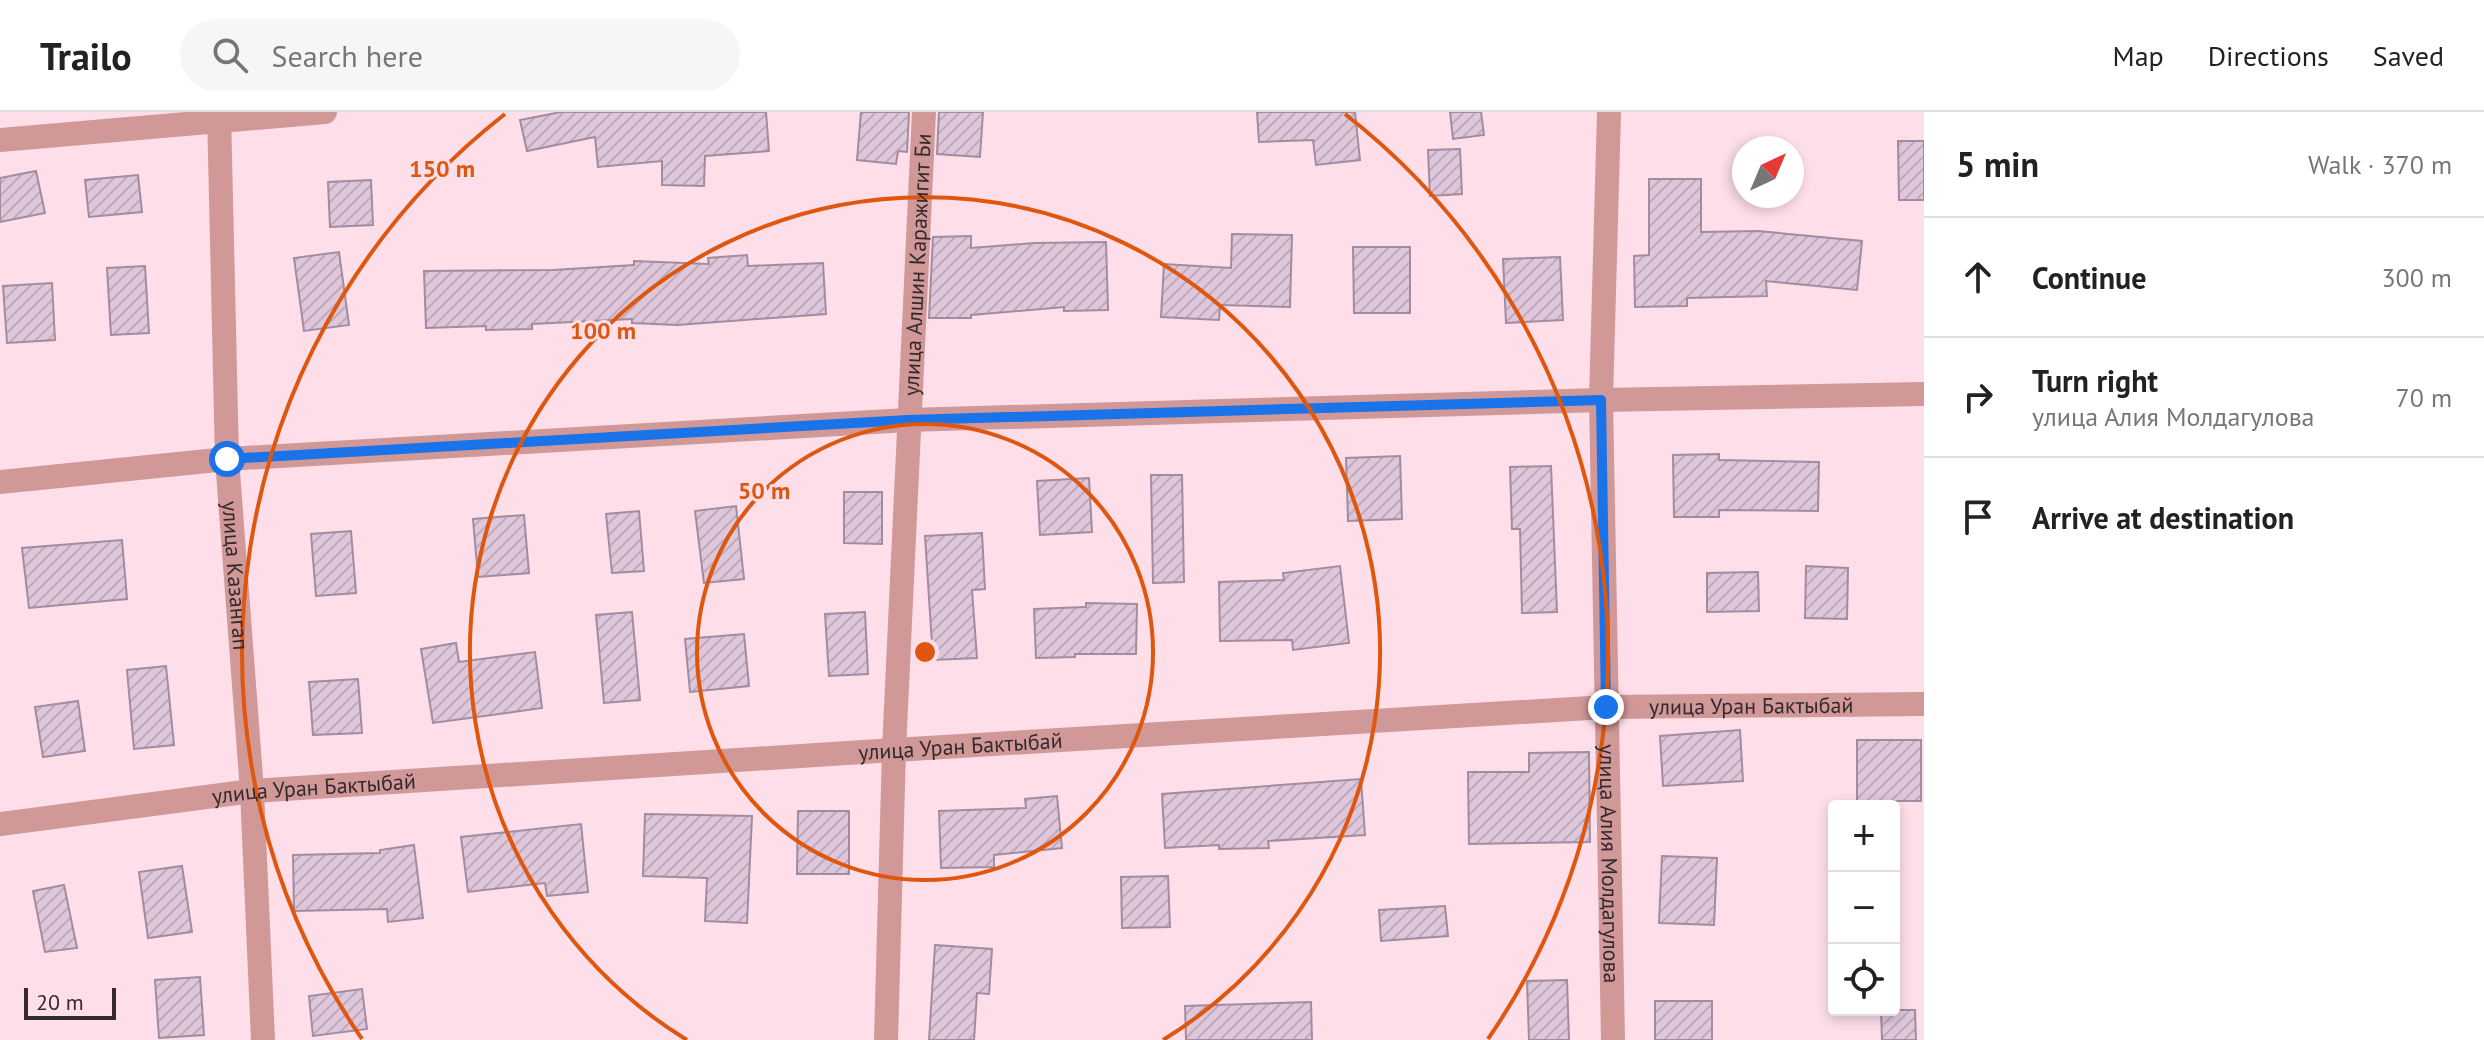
<!DOCTYPE html>
<meta charset="utf-8">
<style>
:root{--surface:#fff;--page:#f6f6f6;--text:#222;--muted:#767676;--line:#e0e0e0}
body{margin:0;font-family:"PT Sans",sans-serif;background:var(--page);color:var(--text)}
.controls{position:absolute;right:24px;bottom:24px;display:grid;overflow:hidden;border-radius:8px;box-shadow:0 4px 12px #0003}
.controls button{width:72px;height:72px;display:grid;place-items:center;padding:0;border:0;border-bottom:2px solid var(--line);background:var(--surface);color:var(--text);font:40px sans-serif}
.compass{position:absolute;left:1732px;top:24px;width:72px;height:72px;border-radius:50%;background:var(--surface);box-shadow:0 4px 12px #0003;rotate:44deg}
.scale{position:absolute;left:24px;bottom:20px;width:92px;box-sizing:border-box;padding-left:8px;border:4px solid #34292d;border-top:0;font-size:22px;line-height:28px;white-space:nowrap;color:#34292d;-webkit-text-stroke:6px #fddee9;paint-order:stroke}
.stop{position:absolute;width:24px;height:24px;margin:-18px;border:6px solid #1a73e8;border-radius:50%;background:#fff}
.stop.end{background:#1a73e8;border-color:#fff;box-shadow:0 2px 8px #0008}
.list{margin:0;padding:0;list-style:none}
h2{display:flex;justify-content:space-between;align-items:center;height:104px;margin:0;padding:0 32px;font-size:34px}
h2 small{font-size:26px;font-weight:400;color:var(--muted)}
.list li{display:grid;grid-template-columns:52px 1fr auto;gap:24px;align-items:center;box-sizing:border-box;height:120px;padding:0 32px;border-top:2px solid var(--line)}
.list b{display:block;font-size:30px;white-space:nowrap}
.list p{margin:0;font-size:26px;white-space:nowrap;color:var(--muted)}
.list em{font-size:26px;font-style:normal;color:var(--muted)}
.icon{flex:none;width:44px;height:44px;fill:none;stroke:currentColor;stroke-width:2;stroke-linecap:round;stroke-linejoin:round}
.map{position:relative;flex:none;width:1924px;height:928px;overflow:hidden}
header{display:flex;align-items:center;gap:48px;box-sizing:border-box;height:112px;padding:0 40px;background:var(--surface);border-bottom:2px solid var(--line)}
header strong{font-size:38px}
nav{display:flex;gap:44px;margin-inline-start:auto;font-size:28px}
.search{width:560px;height:72px;background:var(--page);display:flex;align-items:center;gap:20px;box-sizing:border-box;padding:0 28px;border-radius:44px;color:var(--muted);font-size:30px}
main{display:flex}
aside{flex:1;background:var(--surface)}
.map>svg:first-child{display:block}
.building{fill:url(#building-hatch);stroke:#a28c9f;stroke-width:2}
.lines{fill:none;stroke-linecap:round;stroke-linejoin:round}
.minor{stroke:#d19898;stroke-width:24}
.route{stroke:#1a73e8;stroke-width:10}
.ring{fill:none;stroke:#df570e;stroke-width:4}
.labels{text-anchor:middle;dominant-baseline:central;stroke-width:6;stroke-linejoin:round;paint-order:stroke}
.street-label{font-size:22px;fill:#34292d;stroke:#fddee9}
.centre{fill:#df570e;stroke:#fddee9;stroke-width:4}
.ring-label{font-size:24px;text-anchor:middle;font-weight:bold;fill:#df570e;stroke:#fddee9;stroke-width:6;stroke-linejoin:round;paint-order:stroke}
</style>
<header>
<strong>Trailo</strong>
<div class="search"><svg class="icon" aria-label="search" viewBox="0 0 24 24"><circle cx="10" cy="10" r="6"/><path d="M15 15l6 6"/></svg>Search here</div>
<nav><a>Map</a><a>Directions</a><a>Saved</a></nav>
</header>
<main>
<div class="map">
<svg width="1924" height="928" viewBox="0 0 1924 928">
<defs>
<pattern id="building-hatch" width="6" height="6" patternUnits="userSpaceOnUse" patternTransform="scale(2)"><rect width="6" height="6" fill="#dec7db"/><path d="M-1 1l2-2M0 6l6-6M5 7l2-2" fill="none" stroke="#bfabbc"/></pattern>
</defs>
<rect width="100%" height="100%" fill="#fddee9"/>
<g class="building">
<polygon points="561,0 766,0 769,39 705,44 704,74 662,73 662,49 598,55 595,25 527,39 520,8"/>
<polygon points="861,0 909,0 907,40 898,39 896,52 857,48"/>
<polygon points="939,0 983,0 980,45 937,42"/>
<polygon points="1257,0 1355,0 1360,48 1316,53 1313,28 1259,30"/>
<polygon points="1450,0 1481,0 1484,23 1453,27"/>
<polygon points="1898,29 1924,29 1924,88 1899,88"/>
<polygon points="1460,37 1462,82 1430,84 1428,38"/>
<polygon points="36,59 45,101 0,110 0,66"/>
<polygon points="138,63 142,100 89,105 85,68"/>
<polygon points="1649,67 1701,67 1701,120 1758,119 1862,129 1857,178 1766,169 1767,184 1687,186 1687,194 1635,195 1634,144 1649,143"/>
<polygon points="371,68 373,113 330,115 328,70"/>
<polygon points="1232,122 1292,123 1290,195 1220,193 1219,208 1161,205 1164,152 1231,156"/>
<polygon points="971,124 971,136 1035,131 1106,130 1108,198 1064,199 1064,195 971,203 971,206 929,206 933,125"/>
<polygon points="1353,135 1410,135 1410,201 1354,201"/>
<polygon points="339,140 349,213 304,219 294,146"/>
<polygon points="747,143 748,154 823,151 826,202 677,213 632,211 632,207 532,212 532,217 486,218 486,214 426,216 424,159 553,158 634,153 634,149 709,152 708,146"/>
<polygon points="1560,145 1563,208 1506,211 1503,147"/>
<polygon points="145,154 149,221 111,223 107,156"/>
<polygon points="52,171 55,228 7,231 3,174"/>
<polygon points="1719,342 1719,348 1819,350 1818,399 1719,398 1719,405 1674,405 1673,343"/>
<polygon points="1400,344 1402,407 1348,409 1346,346"/>
<polygon points="1551,354 1557,500 1522,501 1520,417 1512,417 1510,355"/>
<polygon points="1151,363 1182,363 1184,470 1153,471"/>
<polygon points="1089,366 1092,420 1040,423 1037,369"/>
<polygon points="844,380 882,380 882,432 844,431"/>
<polygon points="736,394 744,467 704,471 695,399"/>
<polygon points="639,399 644,459 612,461 606,402"/>
<polygon points="524,403 529,461 478,465 473,407"/>
<polygon points="351,419 356,481 316,484 311,422"/>
<polygon points="982,421 985,477 972,478 977,546 933,548 925,424"/>
<polygon points="122,428 127,487 29,496 22,436"/>
<polygon points="1340,454 1349,531 1293,538 1292,528 1220,529 1219,470 1284,468 1283,461"/>
<polygon points="1806,454 1848,456 1847,507 1805,506"/>
<polygon points="1758,460 1759,499 1707,500 1707,461"/>
<polygon points="1086,491 1137,492 1136,542 1075,542 1075,545 1036,546 1034,497 1086,495"/>
<polygon points="632,500 640,588 604,591 596,503"/>
<polygon points="865,500 868,562 829,564 825,502"/>
<polygon points="744,522 749,574 690,580 685,527"/>
<polygon points="456,531 459,550 535,540 542,596 433,611 421,537"/>
<polygon points="166,554 174,633 134,637 127,558"/>
<polygon points="358,567 362,621 313,623 309,570"/>
<polygon points="78,589 85,639 43,645 35,595"/>
<polygon points="1740,618 1743,669 1663,674 1660,624"/>
<rect x="1857" y="628" width="64" height="61"/>
<polygon points="1589,640 1590,730 1469,732 1468,660 1529,660 1529,641"/>
<polygon points="1361,667 1365,723 1268,729 1269,736 1219,737 1219,733 1165,736 1162,682"/>
<polygon points="1057,684 1062,736 994,743 994,755 941,756 939,699 1026,696 1025,687"/>
<polygon points="798,699 849,699 849,762 797,762"/>
<polygon points="645,702 752,704 747,811 705,809 707,766 643,764"/>
<polygon points="581,712 588,780 547,784 545,771 468,780 461,725"/>
<polygon points="414,733 423,806 388,810 387,797 294,799 293,743 380,741 380,738"/>
<polygon points="1662,744 1717,746 1714,813 1659,811"/>
<polygon points="182,754 192,820 148,826 139,760"/>
<polygon points="1168,764 1170,815 1122,816 1121,765"/>
<polygon points="64,773 77,836 45,840 33,779"/>
<polygon points="1445,794 1448,824 1381,829 1379,798"/>
<polygon points="935,833 992,837 989,882 977,881 974,928 929,928"/>
<polygon points="200,865 204,923 159,926 155,868"/>
<polygon points="1567,868 1569,928 1529,928 1527,869"/>
<polygon points="362,877 367,917 313,924 309,884"/>
<rect x="1655" y="889" width="57" height="39"/>
<polygon points="1311,890 1312,928 1186,928 1185,894"/>
<polygon points="1881,898 1915,898 1916,928 1882,928"/>
</g>
<g class="lines">
<g class="minor">
<path id="s1" d="M219,0L227,347L252,679L263,928"/>
<path id="s2" d="M1609,0L1601,288L1613,928"/>
<polyline points="0,28 325,0"/>
<polyline points="0,370 227,347 908,308 1601,288 1924,282"/>
<path id="s3" d="M0,712L252,679L894,638L1606,595L1924,592"/>
<path id="s4" d="M886,928L894,638L924,0"/>
</g>
</g>
<g class="lines">
<polyline class="route" points="227,347 908,308 1601,288 1606,595"/>
</g>
<g class="ring">
<circle cx="925" cy="540" r="228"/>
<path d="M687 928A455 455 0 1 1 1163 928"/>
<path d="M362 927A683 683 0 0 1 505 2M1345 2A683 683 0 0 1 1488 927"/>
</g>
<g class="labels">
<g class="street-label">
<text stroke="none"><textPath href="#s4" startOffset="776">улица Алшин Каражигит Би</textPath></text>
<text stroke="none"><textPath href="#s1" startOffset="464">улица Казангап</textPath></text>
<text stroke="none"><textPath href="#s3" startOffset="1756">улица Уран Бактыбай</textPath></text>
<text stroke="none"><textPath href="#s3" startOffset="964">улица Уран Бактыбай</textPath></text>
<text stroke="none"><textPath href="#s3" startOffset="316">улица Уран Бактыбай</textPath></text>
<text stroke="none"><textPath href="#s2" startOffset="752">улица Алия Молдагулова</textPath></text>
</g>
</g>
<circle cx="925" cy="540" r="12" class="centre"/>
<g class="ring-label">
<text x="442" y="65">150 m</text>
<text x="603" y="227">100 m</text>
<text x="764" y="387">50 m</text>
</g>
</svg>
<div class="controls">
<button>+</button>
<button>−</button>
<button><svg class="icon" aria-label="locate" viewBox="0 0 24 24"><circle cx="12" cy="12" r="6"/><path d="M12 2v4M12 18v4M2 12h4M18 12h4"/></svg></button>
</div>
<svg class="compass" viewBox="-18 -18 36 36"><path d="M0-13l5 13h-10z" fill="#e53935"/><path d="M0 13l5-13h-10z" fill="#767676"/></svg>
<div class="scale">20 m</div>
<div class="stop" style="left:227px;top:347px"></div>
<div class="stop end" style="left:1606px;top:595px"></div>
</div>
<aside>
<h2>5 min<small>Walk · 370 m</small></h2>
<ul class="list">
<li><svg class="icon" aria-label="ahead" viewBox="0 0 24 24"><path d="M12 20V5M6 11l6-6 6 6"/></svg><div><b>Continue</b></div><em>300 m</em></li>
<li><svg class="icon" aria-label="right" viewBox="0 0 24 24"><path d="M7 20v-9h11M14 6l5 5-5 5"/></svg><div><b>Turn right</b><p>улица Алия Молдагулова</p></div><em>70 m</em></li>
<li><svg class="icon" aria-label="arrive" viewBox="0 0 24 24"><path d="M6 21V4h12l-3 4 3 4H6"/></svg><div><b>Arrive at destination</b></div></li>
</ul>
</aside>
</main>
